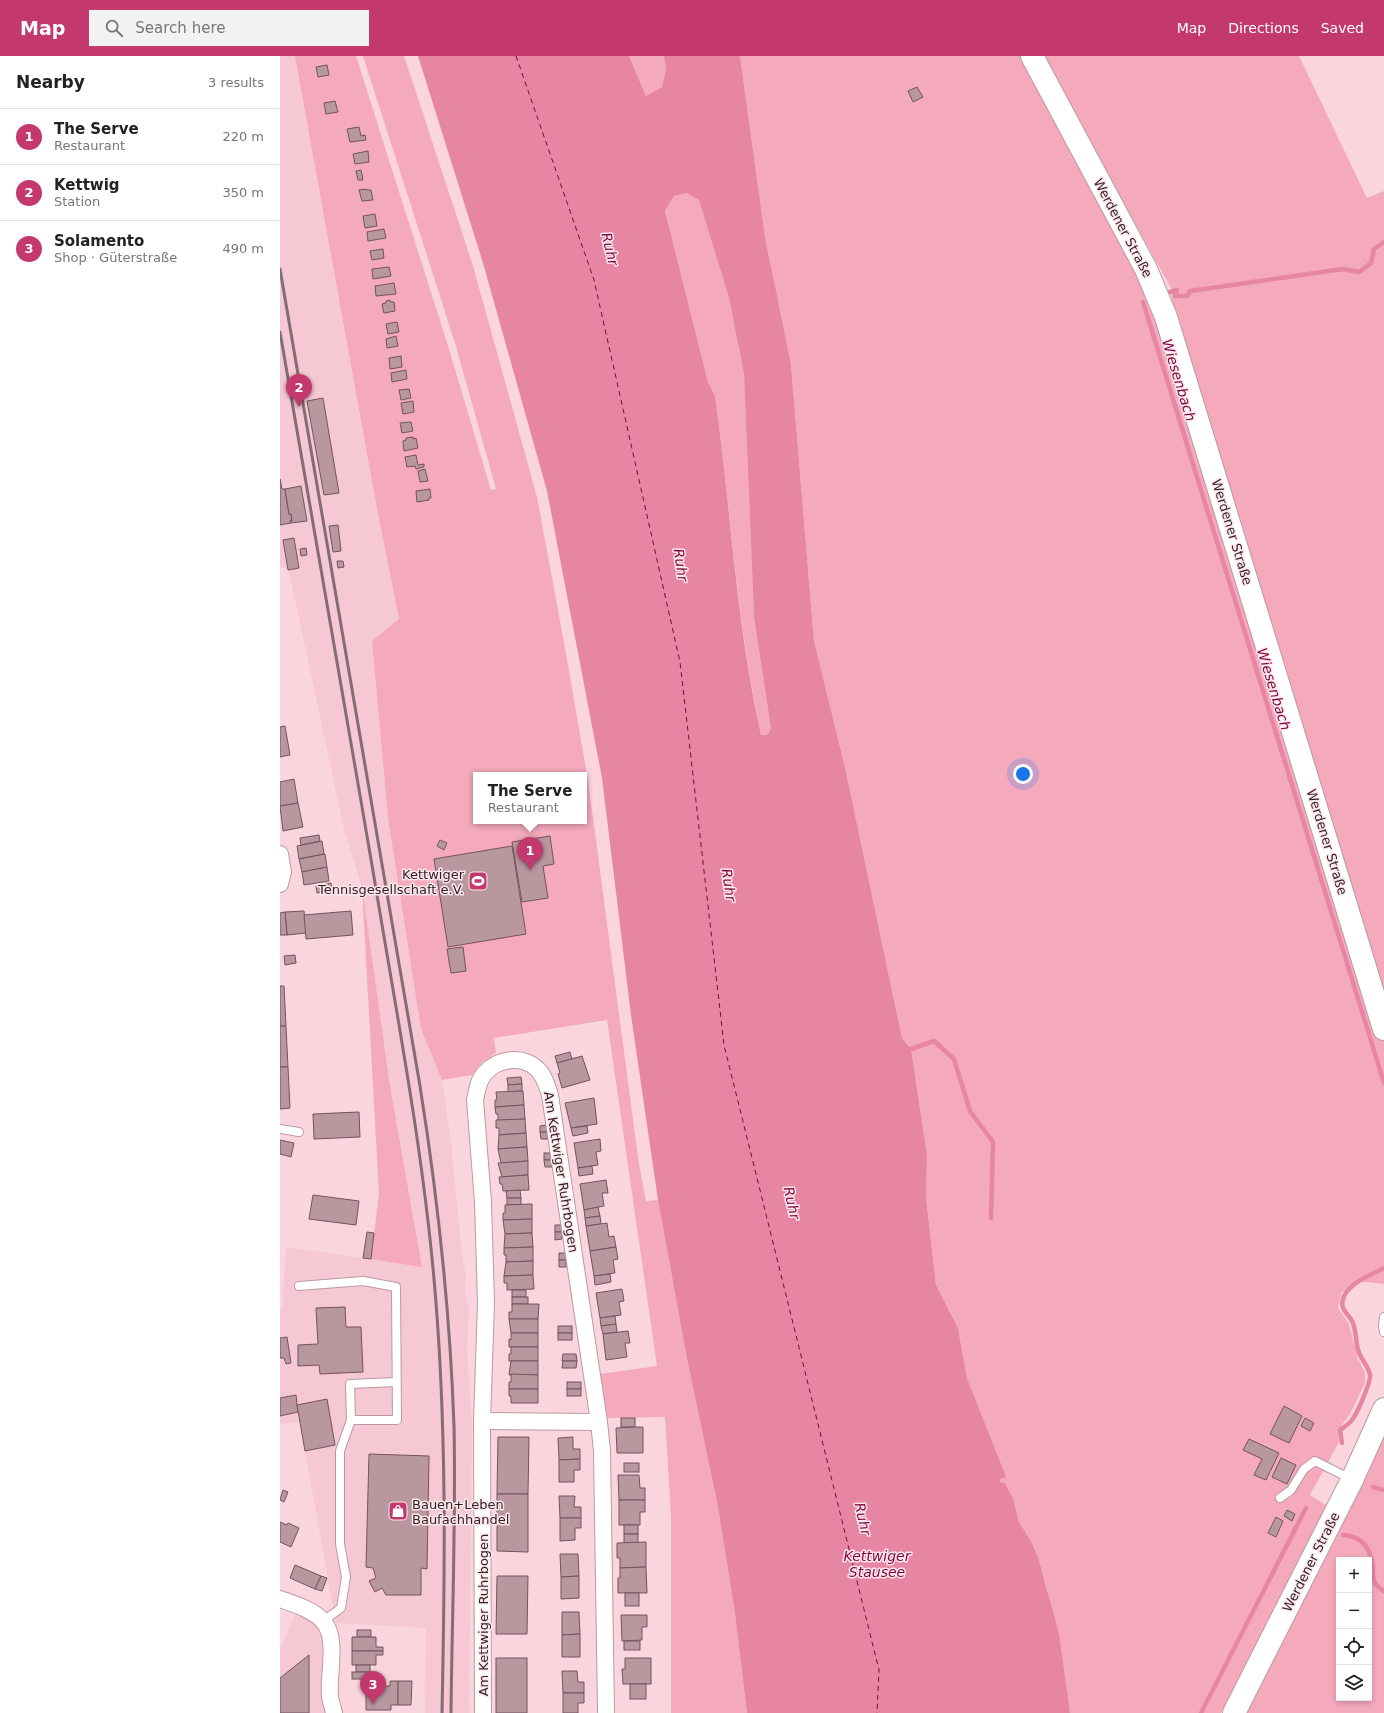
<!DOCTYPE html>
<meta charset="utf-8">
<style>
:root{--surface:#fff;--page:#f2f2f2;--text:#222;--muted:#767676;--line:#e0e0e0;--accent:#c3386d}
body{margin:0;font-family:"DejaVu Sans",sans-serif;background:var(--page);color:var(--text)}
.controls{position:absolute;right:12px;bottom:12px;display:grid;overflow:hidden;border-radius:0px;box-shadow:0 2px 6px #0003}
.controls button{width:36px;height:36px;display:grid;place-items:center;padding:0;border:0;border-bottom:1px solid var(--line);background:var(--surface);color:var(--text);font:20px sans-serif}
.you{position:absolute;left:743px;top:718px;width:14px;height:14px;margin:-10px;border:3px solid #fff;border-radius:50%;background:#1a73e8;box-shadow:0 0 0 6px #1a73e833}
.badge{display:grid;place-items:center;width:26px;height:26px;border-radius:50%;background:var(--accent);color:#fff;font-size:13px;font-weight:700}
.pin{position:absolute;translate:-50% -33px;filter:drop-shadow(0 1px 2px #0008)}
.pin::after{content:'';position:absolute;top:21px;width:14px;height:12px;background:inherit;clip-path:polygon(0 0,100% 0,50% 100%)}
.popup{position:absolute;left:193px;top:716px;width:114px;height:52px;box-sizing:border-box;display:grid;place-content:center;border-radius:0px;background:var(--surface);filter:drop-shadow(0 1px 3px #0005);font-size:13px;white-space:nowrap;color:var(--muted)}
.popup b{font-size:15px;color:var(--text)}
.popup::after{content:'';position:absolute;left:50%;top:100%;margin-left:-8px;border:8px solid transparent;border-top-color:var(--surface)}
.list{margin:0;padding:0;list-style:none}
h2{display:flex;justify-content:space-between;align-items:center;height:52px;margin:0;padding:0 16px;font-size:17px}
h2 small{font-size:13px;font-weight:400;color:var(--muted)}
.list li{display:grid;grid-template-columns:26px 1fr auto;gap:12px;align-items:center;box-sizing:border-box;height:56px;padding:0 16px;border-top:1px solid var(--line)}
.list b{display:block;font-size:15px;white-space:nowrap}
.list p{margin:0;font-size:13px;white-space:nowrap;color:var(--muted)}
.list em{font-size:13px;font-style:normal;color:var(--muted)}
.icon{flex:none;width:22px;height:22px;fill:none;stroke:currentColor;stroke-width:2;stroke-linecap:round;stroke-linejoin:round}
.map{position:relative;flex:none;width:1104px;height:1657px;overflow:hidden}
header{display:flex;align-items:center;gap:24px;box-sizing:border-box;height:56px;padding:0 20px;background:var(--accent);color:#fff}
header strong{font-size:19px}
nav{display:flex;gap:22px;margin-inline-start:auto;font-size:14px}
.search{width:280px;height:36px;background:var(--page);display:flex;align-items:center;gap:10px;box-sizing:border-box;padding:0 14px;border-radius:0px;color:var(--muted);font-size:15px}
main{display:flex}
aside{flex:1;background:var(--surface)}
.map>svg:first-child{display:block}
.built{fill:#f5c8d3}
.green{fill:#f4a9bd;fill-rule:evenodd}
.water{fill:#e786a3;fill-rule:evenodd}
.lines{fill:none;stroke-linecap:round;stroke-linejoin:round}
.stream{stroke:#e786a3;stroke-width:4.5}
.ferry{stroke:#7f073f;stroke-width:1;stroke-dasharray:5 4;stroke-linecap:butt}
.building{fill:#b9979f;stroke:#73545c}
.service-casing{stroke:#bc99a2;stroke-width:10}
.minor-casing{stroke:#bc99a2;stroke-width:18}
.secondary-casing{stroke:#bc99a2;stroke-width:24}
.service{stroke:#fff;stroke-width:8}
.minor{stroke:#fff;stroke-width:16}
.secondary{stroke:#fff;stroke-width:22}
.rail{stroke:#846c72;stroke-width:3}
.labels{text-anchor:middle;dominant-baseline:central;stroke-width:3;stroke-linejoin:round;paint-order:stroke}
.street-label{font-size:13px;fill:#2d1f23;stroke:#fde7ec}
.poi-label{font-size:13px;fill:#2d1f23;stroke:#fde7ec;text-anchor:end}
.water-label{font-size:14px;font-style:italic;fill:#7f073f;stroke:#fde7ec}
</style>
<header>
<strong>Map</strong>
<div class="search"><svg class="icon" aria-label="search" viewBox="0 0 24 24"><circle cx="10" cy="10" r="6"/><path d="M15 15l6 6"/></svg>Search here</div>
<nav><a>Map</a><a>Directions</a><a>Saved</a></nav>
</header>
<main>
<aside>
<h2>Nearby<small>3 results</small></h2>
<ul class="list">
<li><span class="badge">1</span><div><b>The Serve</b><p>Restaurant</p></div><em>220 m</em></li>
<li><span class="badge">2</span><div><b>Kettwig</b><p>Station</p></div><em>350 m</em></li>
<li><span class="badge">3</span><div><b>Solamento</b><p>Shop · Güterstraße</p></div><em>490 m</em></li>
</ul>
</aside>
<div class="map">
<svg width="1104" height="1657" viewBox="0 0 1104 1657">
<rect width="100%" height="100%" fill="#fad5de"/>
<g class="built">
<polygon points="0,0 15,0 97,453 119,564 92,585 108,762 141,973 162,1024 171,1087 182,1199 186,1221 185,1236 189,1252 187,1295 192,1368 189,1657 145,1657 146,1572 56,1567 20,1366 0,1368 0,1254 2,1253 6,1191 142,1210 110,1030 82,831 64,773 9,515 0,510"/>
<polygon points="18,1553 42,1568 51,1657 0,1657 0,1593"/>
</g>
<g class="green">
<path d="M15,0H76L168,290L211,434L216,433L175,287L83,0H124L193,210L257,441L283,581L308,724L359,1109L366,1145L378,1144L407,1303L438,1451L455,1558L467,1657H391V1459L385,1361L327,1362L320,1318L377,1310L327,964L214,982L216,997L202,1006L192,1019L162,1024L141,973L108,762L92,585L119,563L97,453ZM196,719H304V765H196Z"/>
<polygon points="349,0 384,0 386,13 382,32 366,40"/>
<polygon points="460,0 742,0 848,198 873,255 1050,768 892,244 891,232 762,0 1019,0 1087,142 1104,135 1104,1228 1076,1225 1061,1237 1058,1252 1069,1268 1078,1304 1085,1316 1085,1327 1070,1358 1058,1374 1059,1386 1030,1439 1047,1450 941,1657 790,1657 767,1532 759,1504 751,1485 739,1466 735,1449 729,1435 724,1426 721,1427 720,1423 725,1420 687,1322 678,1272 656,1229 646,1141 647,1099 631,993 622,982 565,711 534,585 511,308 485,181"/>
<path d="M407,137L419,143L449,242L464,318L474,561L491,673L487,679H481C457,568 451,453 435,341L428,326L385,155L394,140Z"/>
<polygon points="82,831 110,1030 142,1211 91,1203 99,1138"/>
<path d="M1104,1356V1657H960ZM1059,1504H1089V1642H1059Z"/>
</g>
<path class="water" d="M138,0H349L366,40L382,31L386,13L384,0H460L485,181L511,308L534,585L565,711L622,982L631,993L647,1099L646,1141L656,1229L678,1272L687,1322L726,1421L720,1423L721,1427L724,1426L733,1442L739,1466L751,1485L759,1504L779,1578L790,1657H467L455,1558L438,1451L407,1303L378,1144L351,959L322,722L267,435L203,207ZM407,137L419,144L449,242L464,318L474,561L491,673L487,679H481C456,568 451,453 435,340L428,326L385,155L394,140Z"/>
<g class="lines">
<g class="stream">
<polyline points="890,236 897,234 895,240 907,240 910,235 1063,213 1079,216 1091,207 1094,193 1104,186"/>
<polyline points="863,246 1104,1027"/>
<polyline points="631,993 654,985 674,1003 690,1055 713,1086 711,1162"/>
<path d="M1062,1387L1060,1374C1064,1371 1069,1368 1072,1364C1077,1358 1091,1326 1090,1319C1088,1309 1081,1304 1078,1294C1076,1286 1076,1276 1073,1267C1069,1257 1058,1254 1064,1240C1071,1226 1091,1219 1104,1212"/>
<polyline points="1093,1431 1104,1434"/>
<path d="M1063,1479C1077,1480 1087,1487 1091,1501C1096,1516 1087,1525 1104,1535"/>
<polyline points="921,1657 1026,1452"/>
</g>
<polyline class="ferry" points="236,0 314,224 400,606 444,989 599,1614 597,1657"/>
</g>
<g class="building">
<polygon points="47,9 49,19 38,21 36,11"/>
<polygon points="637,31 643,41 633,46 628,35"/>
<polygon points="55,45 58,56 46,58 44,47"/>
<polygon points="79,71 81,80 85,79 86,84 70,86 67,73"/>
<polygon points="88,95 89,106 75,108 73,98"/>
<polygon points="81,114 83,124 78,124 76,115"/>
<polygon points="86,133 87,134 91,134 93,144 82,145 79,134"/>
<polygon points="95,158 97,170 85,172 83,160"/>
<polygon points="104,173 106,182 88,185 87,176"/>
<polygon points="103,193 104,202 92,204 90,195"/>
<polygon points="109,211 111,220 93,223 92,213"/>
<polygon points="114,227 116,238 96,240 95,230"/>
<polygon points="110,244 110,246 114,246 115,255 104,257 102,248 106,247 106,245"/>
<polygon points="117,266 119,276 108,278 106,268"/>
<polygon points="116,280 118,290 107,292 106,283"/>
<polygon points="121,300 122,311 110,313 109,302"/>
<polygon points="126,314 127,323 112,326 111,317"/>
<polygon points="129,333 131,342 121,344 119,334"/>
<polygon points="43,342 59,437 44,439 27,345"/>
<polygon points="133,345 134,356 123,358 121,347"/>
<polygon points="131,366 133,375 122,377 120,367"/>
<polygon points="133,381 133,383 136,382 138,392 124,395 123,385 126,384 126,382"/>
<polygon points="136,399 138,409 144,408 144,411 136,413 135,410 127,411 125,401"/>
<polygon points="145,413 148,425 140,426 138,415"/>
<polygon points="0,423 2,433 5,433 9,458 11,458 12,465 10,465 11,467 0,469"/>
<polygon points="21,430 27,465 11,467 10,465 12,465 11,458 9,458 5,433"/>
<polygon points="150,433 151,442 149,442 149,444 137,446 136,435"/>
<polygon points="58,469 61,495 53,496 49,470"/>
<polygon points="14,482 19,512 8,514 3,484"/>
<polygon points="26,492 27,499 21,500 20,493"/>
<polygon points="57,505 63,505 64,511 58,512"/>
<polygon points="5,670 10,699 0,701 0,671"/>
<polygon points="14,723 18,747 0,750 0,726"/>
<polygon points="18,747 23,771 3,775 0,750"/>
<polygon points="39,779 40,785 21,789 20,782"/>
<polygon points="270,780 274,808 263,810 268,842 242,846 232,786"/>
<polygon points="160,784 167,787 164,794 157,790"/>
<polygon points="42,785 44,798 19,803 17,790"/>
<polygon points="232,790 246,878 168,891 154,803"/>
<polygon points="45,798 47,811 22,816 19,803"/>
<polygon points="47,811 49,825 24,829 22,816"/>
<polygon points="51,827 52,834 37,837 36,830"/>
<polygon points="24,855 26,877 7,879 5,856"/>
<polygon points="71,855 73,879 26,883 24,859"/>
<polygon points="5,856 7,879 0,879 0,857"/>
<polygon points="183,891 186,915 171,917 167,893"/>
<polygon points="15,899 16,907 5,909 4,900"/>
<polygon points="0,930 4,930 6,970 0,970"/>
<polygon points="0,970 6,970 8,1011 0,1011"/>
<polygon points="290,996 292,1003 277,1007 275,1000"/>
<polygon points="302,1000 310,1024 282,1032 278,1018 280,1017 277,1007"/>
<polygon points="0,1011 8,1011 10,1052 0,1053"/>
<polygon points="241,1021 242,1028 228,1029 227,1022"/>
<polygon points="242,1028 242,1035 228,1036 228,1029"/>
<polygon points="243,1035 244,1049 215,1051 215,1044 217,1044 216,1036"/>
<polygon points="314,1042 317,1068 291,1072 285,1047"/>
<polygon points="244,1049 245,1063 218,1065 218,1058 216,1058 215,1051"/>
<polygon points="79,1056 80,1081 34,1083 33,1058"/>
<polygon points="245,1063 246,1077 219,1079 219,1072 216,1072 216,1064"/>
<polygon points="267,1069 267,1076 260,1076 260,1070"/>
<polygon points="307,1070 308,1077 293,1080 291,1072"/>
<polygon points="260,1076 267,1076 268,1083 261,1083"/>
<polygon points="246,1077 247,1091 218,1093 219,1079"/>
<polygon points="320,1083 321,1095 316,1096 318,1109 298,1112 294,1087"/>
<polygon points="0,1084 14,1087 11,1101 0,1098"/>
<polygon points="247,1091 248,1105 221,1107 218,1093"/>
<rect x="264" y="1097" width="7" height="7"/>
<polygon points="264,1104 271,1104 272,1111 265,1111"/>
<polygon points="248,1105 248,1119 222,1121 218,1107"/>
<polygon points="312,1110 313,1118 299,1120 298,1112"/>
<polygon points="248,1119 249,1134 223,1135 222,1128 220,1128 219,1121"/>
<polygon points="326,1124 328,1137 322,1137 324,1150 304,1154 300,1128"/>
<polygon points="240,1134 241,1142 227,1142 226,1135"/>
<polygon points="33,1139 79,1145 76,1169 29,1163"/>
<rect x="227" y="1142" width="14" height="7"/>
<polygon points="252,1148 252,1163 223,1164 223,1157 225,1157 225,1149"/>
<polygon points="318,1151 320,1160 305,1162 304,1154"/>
<polygon points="320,1160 321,1168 306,1170 305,1162"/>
<polygon points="252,1163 252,1177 225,1178 223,1164"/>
<polygon points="327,1167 329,1181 334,1180 336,1191 310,1195 306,1170"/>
<rect x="275" y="1169" width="7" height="7"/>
<polygon points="87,1176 94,1177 91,1203 83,1202"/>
<polygon points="275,1176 282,1176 282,1183 275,1184"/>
<polygon points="252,1177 253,1191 224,1192 225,1178"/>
<polygon points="253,1191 253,1205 226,1206 226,1199 224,1199 224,1192"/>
<polygon points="336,1191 338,1203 333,1204 335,1217 314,1220 310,1195"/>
<rect x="279" y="1197" width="7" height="7"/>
<rect x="279" y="1204" width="7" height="7"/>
<polygon points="253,1205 253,1219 224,1220 226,1206"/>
<polygon points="330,1218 331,1226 315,1229 314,1220"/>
<polygon points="253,1219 254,1233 227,1234 227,1227 224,1227 224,1220"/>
<polygon points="342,1233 344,1245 339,1246 341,1259 320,1262 316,1237"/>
<rect x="232" y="1234" width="14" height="7"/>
<rect x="232" y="1241" width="16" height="7"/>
<polygon points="232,1248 259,1248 258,1263 229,1263 229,1256 232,1256"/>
<polygon points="65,1251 66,1271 81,1271 83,1316 40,1318 39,1309 18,1310 18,1289 38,1288 36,1252"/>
<polygon points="335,1260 336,1268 321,1270 320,1262"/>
<polygon points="229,1263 258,1263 258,1277 231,1277"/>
<polygon points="336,1268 337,1276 323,1278 321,1270"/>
<rect x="278" y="1270" width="14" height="7"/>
<polygon points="348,1275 350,1287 345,1287 347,1301 326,1304 323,1278"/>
<polygon points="231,1277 258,1277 258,1291 229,1291 229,1283 231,1284"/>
<rect x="278" y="1277" width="14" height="7"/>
<polygon points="7,1281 11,1307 6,1308 4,1302 0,1302 0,1282"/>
<polygon points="231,1291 258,1291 258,1305 229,1305 229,1298 231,1298"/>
<polygon points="283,1298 296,1298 297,1305 282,1305"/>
<polygon points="231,1305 258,1305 258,1319 229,1319"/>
<polygon points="283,1305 297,1305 296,1312 282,1312"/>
<polygon points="231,1318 258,1319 258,1333 229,1333 229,1326 231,1326"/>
<rect x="287" y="1326" width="14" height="7"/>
<polygon points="229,1333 258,1333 258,1347 231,1347 231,1340 229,1340"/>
<rect x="287" y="1333" width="14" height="7"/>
<polygon points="16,1339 18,1356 0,1360 0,1342"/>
<polygon points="47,1343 55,1389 25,1395 17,1349"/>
<polygon points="1004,1350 1022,1360 1009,1387 990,1378"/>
<rect x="341" y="1362" width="14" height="9"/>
<polygon points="1025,1362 1034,1367 1030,1375 1021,1370"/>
<polygon points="355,1371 363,1371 363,1397 337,1397 336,1372"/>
<polygon points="218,1381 249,1381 248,1438 217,1438"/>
<polygon points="293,1381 293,1393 300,1393 300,1403 279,1404 278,1382"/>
<polygon points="969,1383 999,1397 986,1424 974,1419 982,1403 963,1394"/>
<polygon points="89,1398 149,1400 147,1513 141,1512 141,1539 106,1539 102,1532 95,1536 89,1525 96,1522 93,1512 86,1511"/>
<polygon points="1001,1402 1016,1409 1007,1428 992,1421"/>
<polygon points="300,1403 300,1414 294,1414 294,1426 279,1426 279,1404"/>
<rect x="344" y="1407" width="15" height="9"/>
<polygon points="338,1419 359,1419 360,1432 365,1432 365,1444 339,1444"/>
<polygon points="3,1434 8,1436 4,1446 0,1444"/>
<polygon points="217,1438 248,1438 248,1496 217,1495"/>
<polygon points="279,1440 295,1440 294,1451 301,1451 301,1462 280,1462"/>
<polygon points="339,1444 365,1444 365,1456 360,1456 360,1469 339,1469"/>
<polygon points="1007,1454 1015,1458 1012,1465 1004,1460"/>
<polygon points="996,1461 1003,1465 996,1481 988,1477"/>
<polygon points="280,1462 301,1462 301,1472 295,1472 295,1484 280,1485"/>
<polygon points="0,1466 7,1469 8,1467 19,1472 11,1491 0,1486"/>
<rect x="344" y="1469" width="14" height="9"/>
<rect x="344" y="1478" width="14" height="9"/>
<polygon points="366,1486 366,1511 340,1512 340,1502 337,1502 337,1487"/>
<polygon points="280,1498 298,1498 299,1520 281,1521"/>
<polygon points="15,1509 41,1520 35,1533 10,1522"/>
<polygon points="366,1511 367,1537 338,1537 338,1522 340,1522 340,1512"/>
<polygon points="41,1520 47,1522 42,1535 35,1533"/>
<polygon points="217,1520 248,1520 247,1578 216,1578"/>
<polygon points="299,1520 299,1542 281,1543 281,1521"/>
<rect x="345" y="1537" width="14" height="13"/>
<polygon points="282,1556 299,1556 300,1578 282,1579"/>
<polygon points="341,1559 367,1559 367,1571 362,1571 362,1584 342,1585"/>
<rect x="77" y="1574" width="14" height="7"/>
<polygon points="300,1578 300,1601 282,1601 282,1579"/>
<polygon points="72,1581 96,1581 96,1591 103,1591 103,1595 72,1595"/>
<rect x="344" y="1585" width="16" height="9"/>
<polygon points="72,1595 103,1595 103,1599 96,1599 96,1609 72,1609"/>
<polygon points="29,1599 29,1657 0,1657 0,1622"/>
<rect x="216" y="1602" width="31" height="55"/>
<polygon points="345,1602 371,1602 371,1628 343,1628 342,1613 345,1613"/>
<rect x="76" y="1609" width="14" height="7"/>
<polygon points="282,1615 297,1615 298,1626 304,1626 304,1637 283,1637"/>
<rect x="72" y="1616" width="14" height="7"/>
<polygon points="110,1625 118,1625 118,1649 111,1649 111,1654 86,1654 86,1630 110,1630"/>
<polygon points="118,1625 132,1625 131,1649 118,1649"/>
<rect x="350" y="1628" width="16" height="15"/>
<polygon points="283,1637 304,1637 304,1647 298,1647 298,1657 283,1657"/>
</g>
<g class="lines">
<defs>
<g id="service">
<polyline points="0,1073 19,1076"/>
<polyline points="19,1230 83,1225 116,1231 117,1364 71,1364 60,1395 60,1488 66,1521 61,1552 43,1565"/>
<polyline points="1104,1261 1103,1270 1104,1276"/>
<polyline points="71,1364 70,1328 116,1326"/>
<polyline points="1000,1442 1011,1434 1024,1413 1035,1405 1071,1423"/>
</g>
<g id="minor">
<polyline points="0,798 3,816 0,828"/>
<polyline points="202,1365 319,1366"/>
<path d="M0,1543C14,1548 34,1554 44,1566C58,1584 48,1618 50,1639C50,1645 53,1651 54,1657"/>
<path d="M203,1657L202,1365L206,1247L203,1146L195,1044C197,1035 198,1024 205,1017C217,1003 241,999 256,1012C264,1018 267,1030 270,1039L319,1366L322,1395L326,1655"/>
</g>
<g id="secondary">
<polyline points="752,0 866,213 886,261 1104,973"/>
<polyline points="954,1657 1072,1424 1104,1353"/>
</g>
</defs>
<use href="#service" class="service-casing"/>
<use href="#minor" class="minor-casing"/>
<use href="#secondary" class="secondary-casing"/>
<use href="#service" class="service"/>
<use href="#minor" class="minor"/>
<use href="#secondary" class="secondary"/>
<g class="rail">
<path d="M0,213L140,1030C158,1143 170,1256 174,1370C176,1465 172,1561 171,1657"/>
<path d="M0,276C31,457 63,639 94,821C116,955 142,1088 154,1223C167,1367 165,1512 162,1657"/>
</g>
</g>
<defs>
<symbol id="stadium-square" viewBox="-11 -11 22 22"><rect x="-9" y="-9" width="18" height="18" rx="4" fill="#c3386d" stroke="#fde7ec"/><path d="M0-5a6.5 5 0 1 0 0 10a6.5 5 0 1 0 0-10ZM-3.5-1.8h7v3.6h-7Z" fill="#fff"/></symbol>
<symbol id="shop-square" viewBox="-11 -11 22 22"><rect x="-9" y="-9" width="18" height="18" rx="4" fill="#c3386d" stroke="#fde7ec"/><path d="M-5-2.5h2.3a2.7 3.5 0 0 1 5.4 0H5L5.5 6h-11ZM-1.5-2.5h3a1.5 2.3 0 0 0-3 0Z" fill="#fff"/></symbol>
</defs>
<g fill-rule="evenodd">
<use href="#stadium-square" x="187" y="814" width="22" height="22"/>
<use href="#shop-square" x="107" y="1444" width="22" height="22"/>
</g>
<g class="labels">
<g class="street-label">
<text transform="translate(843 172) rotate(62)">Werdener Straße</text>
<text transform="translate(952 476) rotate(73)">Werdener Straße</text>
<text transform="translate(1047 786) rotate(73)">Werdener Straße</text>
<text transform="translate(281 1116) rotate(81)">Am Kettwiger Ruhrbogen</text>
<text transform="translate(1031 1506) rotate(-63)">Werdener Straße</text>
<text transform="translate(203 1559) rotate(-90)">Am Kettwiger Ruhrbogen</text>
</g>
<g class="poi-label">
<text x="184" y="818">Kettwiger<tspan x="184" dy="15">Tennisgesellschaft e.V.</tspan></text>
<text x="132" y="1448" text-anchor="start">Bauen+Leben<tspan x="132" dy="15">Baufachhandel</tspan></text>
</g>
<g class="water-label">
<text transform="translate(330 193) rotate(76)">Ruhr</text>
<text transform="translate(899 324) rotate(73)">Wiesenbach</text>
<text transform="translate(401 509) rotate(81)">Ruhr</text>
<text transform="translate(994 633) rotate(73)">Wiesenbach</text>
<text transform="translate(449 829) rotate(81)">Ruhr</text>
<text transform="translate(512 1147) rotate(77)">Ruhr</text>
<text transform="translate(583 1463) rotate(77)">Ruhr</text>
<text x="597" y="1500">Kettwiger<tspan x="597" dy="16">Stausee</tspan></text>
</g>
</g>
</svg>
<div class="controls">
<button>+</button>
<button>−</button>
<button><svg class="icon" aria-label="locate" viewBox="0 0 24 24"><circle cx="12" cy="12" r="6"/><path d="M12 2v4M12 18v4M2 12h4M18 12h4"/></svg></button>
<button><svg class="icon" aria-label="layers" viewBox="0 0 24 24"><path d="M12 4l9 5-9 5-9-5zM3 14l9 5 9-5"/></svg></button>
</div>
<div class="you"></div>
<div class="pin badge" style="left:250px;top:814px">1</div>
<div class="popup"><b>The Serve</b>Restaurant</div>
<div class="pin badge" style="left:19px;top:351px">2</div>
<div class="pin badge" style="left:93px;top:1648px">3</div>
</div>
</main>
